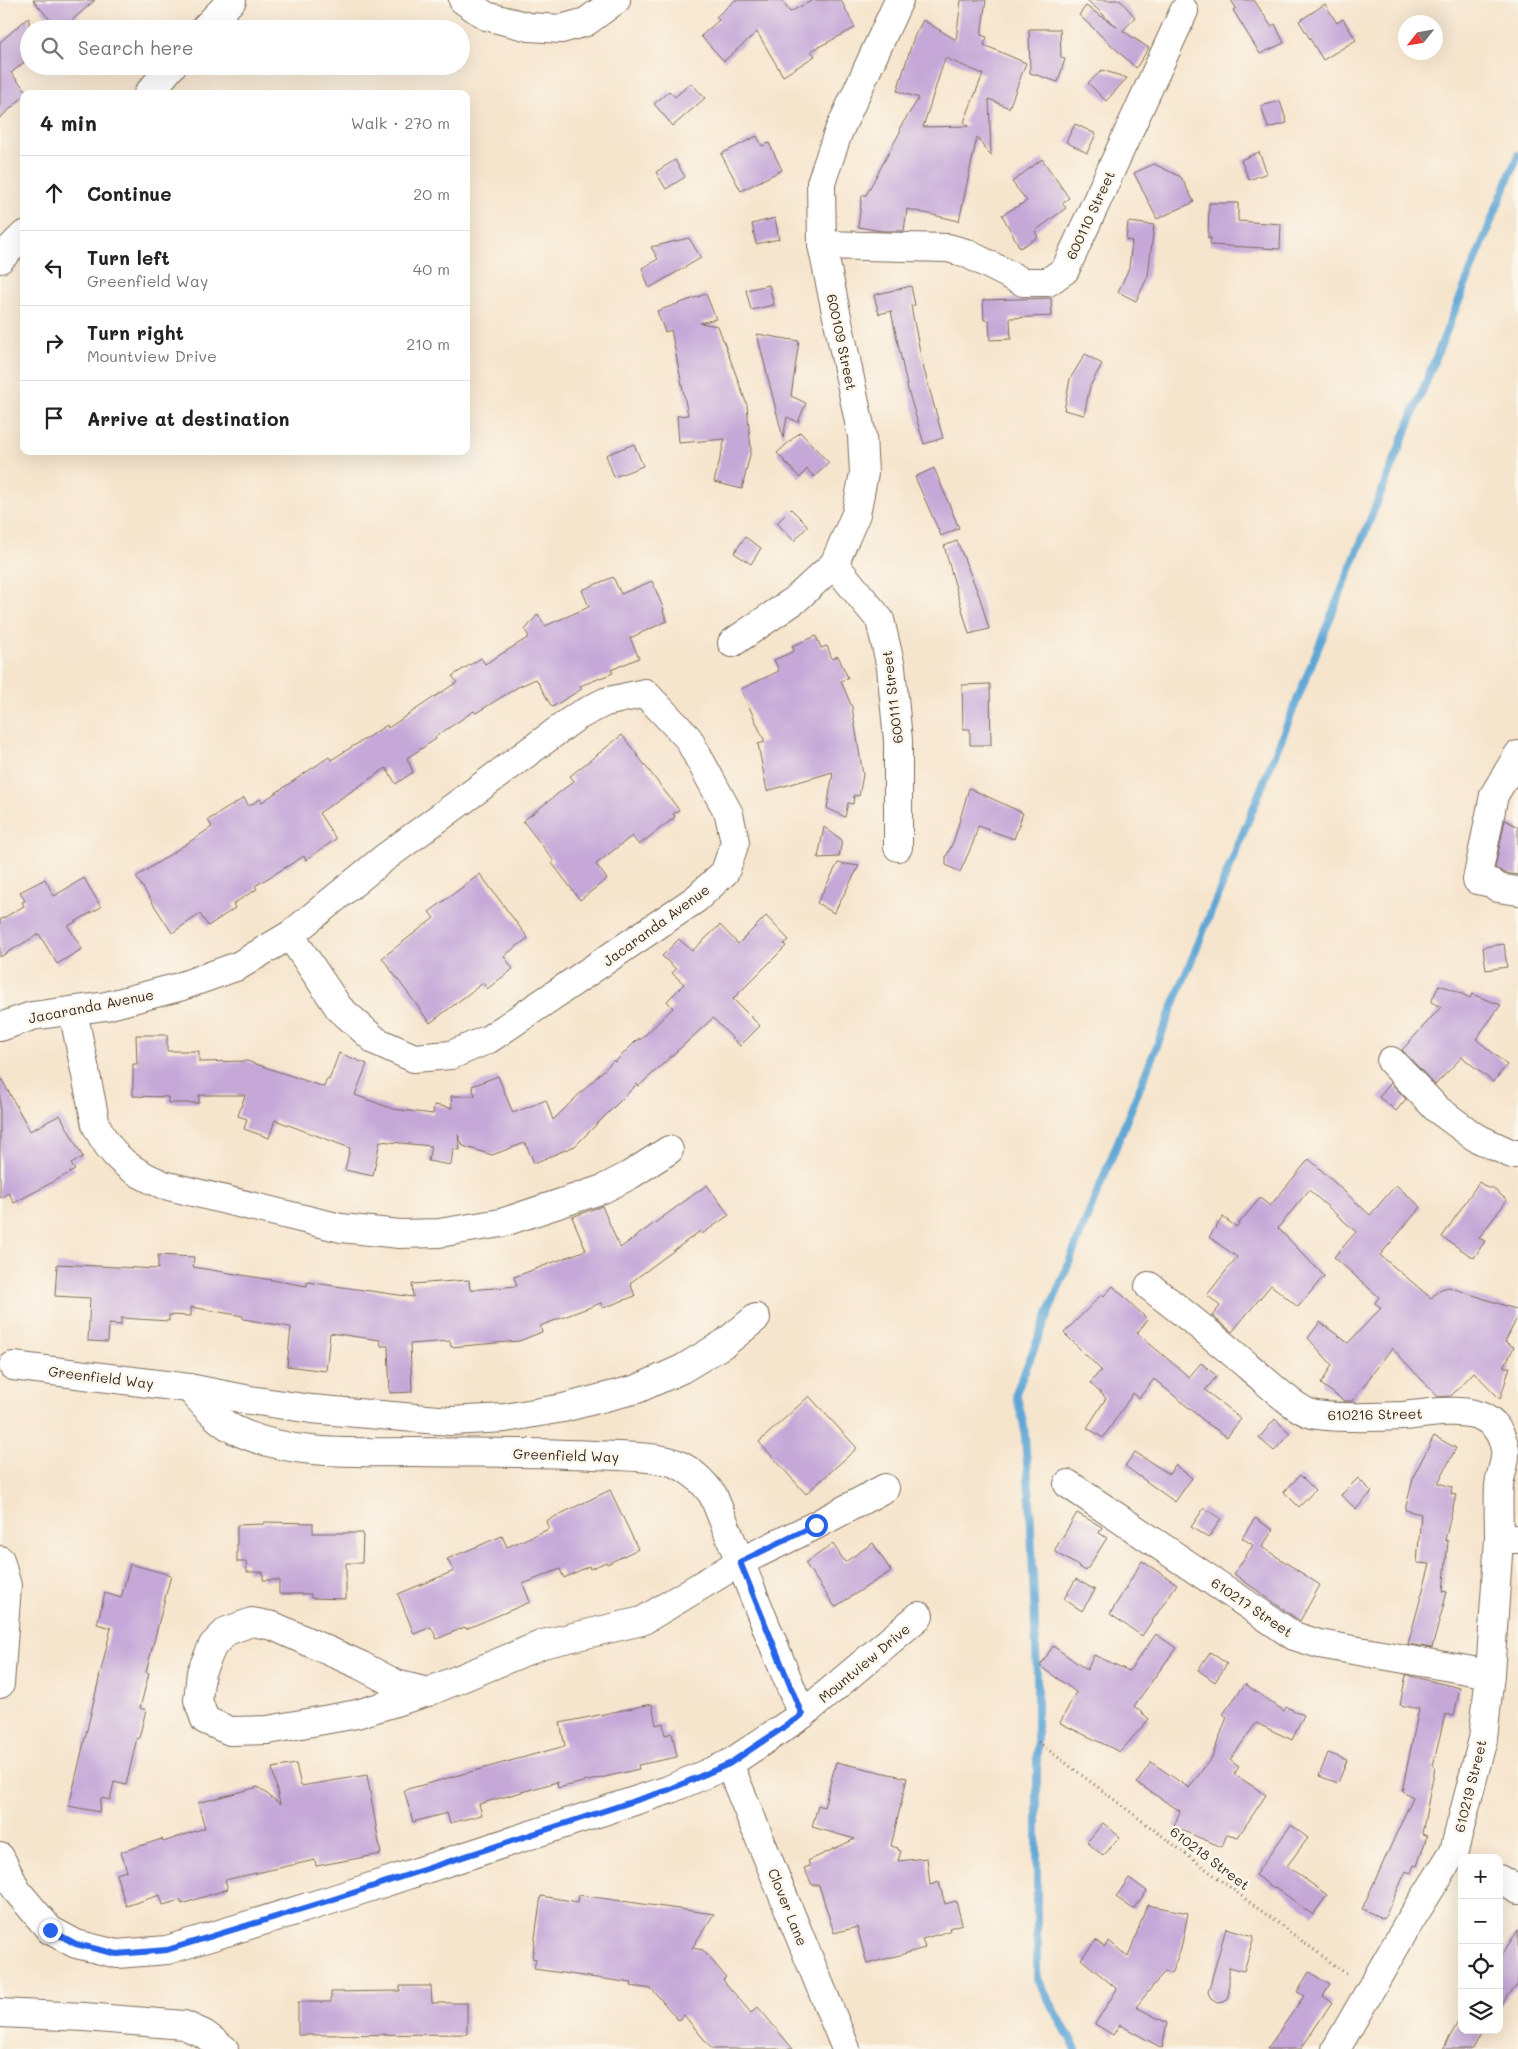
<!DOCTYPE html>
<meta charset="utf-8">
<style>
:root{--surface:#fff;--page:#f6f6f6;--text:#222;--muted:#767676;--line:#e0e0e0}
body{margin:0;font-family:Mali,sans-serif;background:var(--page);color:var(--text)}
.controls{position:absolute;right:15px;bottom:15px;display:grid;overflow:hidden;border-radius:10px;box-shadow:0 5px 20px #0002}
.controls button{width:45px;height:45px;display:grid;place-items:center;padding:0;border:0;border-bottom:1px solid var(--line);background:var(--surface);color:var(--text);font:25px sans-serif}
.compass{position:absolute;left:1398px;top:15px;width:45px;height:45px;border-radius:50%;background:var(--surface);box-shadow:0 5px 20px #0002;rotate:239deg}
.stop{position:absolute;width:15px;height:15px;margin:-11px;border:4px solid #2563eb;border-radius:50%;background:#fff}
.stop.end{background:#2563eb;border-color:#fff;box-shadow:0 1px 5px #0008}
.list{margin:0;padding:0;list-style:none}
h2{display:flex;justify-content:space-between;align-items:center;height:65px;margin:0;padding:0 20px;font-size:21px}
h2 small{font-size:16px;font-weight:400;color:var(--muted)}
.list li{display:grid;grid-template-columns:32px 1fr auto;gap:15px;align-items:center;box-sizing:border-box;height:75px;padding:0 20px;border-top:1px solid var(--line)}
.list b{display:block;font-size:19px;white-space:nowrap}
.list p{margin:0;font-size:16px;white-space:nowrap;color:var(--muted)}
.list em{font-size:16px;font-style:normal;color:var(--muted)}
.icon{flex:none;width:28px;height:28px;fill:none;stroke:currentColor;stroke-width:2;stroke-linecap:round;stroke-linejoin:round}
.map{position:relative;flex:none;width:1518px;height:2049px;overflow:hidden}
.search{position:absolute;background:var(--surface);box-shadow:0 5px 20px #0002;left:20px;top:20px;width:450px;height:55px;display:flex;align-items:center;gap:12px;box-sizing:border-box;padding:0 18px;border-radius:28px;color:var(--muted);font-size:19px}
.panel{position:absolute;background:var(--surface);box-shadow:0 5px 20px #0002;left:20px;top:90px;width:450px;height:365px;border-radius:10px}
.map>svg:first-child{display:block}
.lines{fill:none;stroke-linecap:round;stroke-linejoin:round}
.stream{stroke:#60a7d6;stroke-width:8}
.building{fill:#c5a8d8;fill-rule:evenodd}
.minor-casing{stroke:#7c6b5b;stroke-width:30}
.path{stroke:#7c6b5b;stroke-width:3;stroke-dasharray:1 4;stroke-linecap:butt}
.minor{stroke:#fff;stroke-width:28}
.route{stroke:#2563eb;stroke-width:6}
.labels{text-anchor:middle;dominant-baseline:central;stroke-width:5;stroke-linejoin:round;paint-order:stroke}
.street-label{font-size:14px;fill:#3b2a1e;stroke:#fbf7ec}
</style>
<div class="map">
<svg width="1518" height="2049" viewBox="0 0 1518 2049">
<rect width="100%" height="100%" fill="#fbf7ec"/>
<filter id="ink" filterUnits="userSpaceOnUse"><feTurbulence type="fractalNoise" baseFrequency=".02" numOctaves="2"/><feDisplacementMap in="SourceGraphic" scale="10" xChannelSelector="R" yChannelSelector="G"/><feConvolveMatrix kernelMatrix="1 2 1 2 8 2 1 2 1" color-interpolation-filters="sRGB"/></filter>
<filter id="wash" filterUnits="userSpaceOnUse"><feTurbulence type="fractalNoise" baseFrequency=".0096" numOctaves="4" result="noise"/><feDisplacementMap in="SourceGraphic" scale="20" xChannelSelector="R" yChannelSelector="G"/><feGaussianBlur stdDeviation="1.12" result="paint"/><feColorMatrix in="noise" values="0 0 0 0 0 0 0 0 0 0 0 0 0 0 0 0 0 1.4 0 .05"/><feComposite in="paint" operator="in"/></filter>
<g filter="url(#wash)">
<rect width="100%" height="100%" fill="#f6e5cd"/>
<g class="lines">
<polyline class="stream" points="1076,2049 1037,1979 1037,1675 1030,1501 1024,1426 1016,1393 1518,155"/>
</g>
<g id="blocks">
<g class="building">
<polygon points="33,0 95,0 62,29 58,29"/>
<polygon points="735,0 781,0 790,12 813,0 841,0 855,28 811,51 815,56 783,76 757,32 724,61 701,36 719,20 716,17"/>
<path d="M961,0H986L981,35L987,37L984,45L1026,63L1009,108L989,99L991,156L977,137L959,221L907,209L904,231H882L858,227L862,195H866L901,130L899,129L919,98L897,91L914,37L923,20L956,40ZM945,58L983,74L964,122L968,126L923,127Z"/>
<polygon points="1087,0 1120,0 1135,17 1123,31 1149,48 1136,68 1079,15 1086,6 1117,27"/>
<polygon points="1231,0 1254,0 1271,26 1275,24 1284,43 1260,54 1233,10 1236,8"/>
<polygon points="1325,4 1337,23 1343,19 1356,40 1323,60 1299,21"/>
<polygon points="29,17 29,58 11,73 28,93 24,94 24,96 0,118 0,42"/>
<polygon points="1029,29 1060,29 1061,57 1065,59 1058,82 1030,73"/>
<polygon points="1102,70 1127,78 1106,101 1088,83"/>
<polygon points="691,83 705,98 673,126 654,104 669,91 675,97"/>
<polygon points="1280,101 1287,123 1268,128 1261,106"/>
<polygon points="1075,124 1096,134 1087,153 1066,142"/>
<polygon points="757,136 762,146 769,143 782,170 741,191 721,154"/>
<polygon points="1259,152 1267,173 1249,180 1241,160"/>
<polygon points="1042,159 1069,198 1062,203 1066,208 1035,231 1038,237 1020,248 1002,215 1027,201 1012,182"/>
<polygon points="675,160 685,177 666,189 656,172"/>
<polygon points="1154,164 1181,177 1194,202 1157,219 1134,173"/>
<polygon points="1209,203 1238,203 1238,221 1281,224 1280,249 1210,245 1211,238 1208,238"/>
<polygon points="775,218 779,239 756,244 752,224"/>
<polygon points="1128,222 1154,225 1148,276 1136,301 1118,292 1129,268 1132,241 1126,240"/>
<polygon points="689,238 701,258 649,288 642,268 658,259 651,247"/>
<polygon points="769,285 774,305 751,310 746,290"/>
<polygon points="911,286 915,305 911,306 922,362 943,438 924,444 908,390 891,311 879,314 874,295"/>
<polygon points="706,294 716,319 700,323 718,326 747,405 751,450 742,489 714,482 725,439 679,443 677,416 688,415 671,330 665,332 657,311"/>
<polygon points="1051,298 1052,316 1010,318 1011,339 990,340 989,320 984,320 983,300"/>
<polygon points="757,334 799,341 791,396 806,403 798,422 787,417 783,438"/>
<polygon points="1085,354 1102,364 1090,386 1084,415 1064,410 1070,379"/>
<polygon points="800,432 829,463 814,477 807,469 800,478 777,453"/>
<polygon points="634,444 643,466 614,477 606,455"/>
<polygon points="934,468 959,528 941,536 915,477"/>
<polygon points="791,509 808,526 794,541 777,523"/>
<polygon points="745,537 761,548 751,564 734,553"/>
<polygon points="957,541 980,598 989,629 969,634 944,546"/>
<polygon points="613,577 621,594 652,581 664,610 663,611 667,621 630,638 639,658 611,670 613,673 580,686 582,689 552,707 536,679 518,687 476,713 474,711 435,737 436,739 407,758 413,772 396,784 386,768 319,813 336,839 306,860 304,856 255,886 257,889 233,904 235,908 208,926 200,914 172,933 136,877 212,827 208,820 221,812 244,798 249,806 260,799 262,802 329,757 331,760 387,725 388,728 457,682 452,676 481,658 485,664 529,637 525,630 538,614 545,626 589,607 582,590"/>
<polygon points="816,636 821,648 827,646 832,659 838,656 848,678 841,681 852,707 863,775 859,796 854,795 853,804 848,803 845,817 827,808 833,772 767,791 758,744 765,742 741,689 779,671 774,660 794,651 792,646"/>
<polygon points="990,684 991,745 970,745 970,729 963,729 962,685"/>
<polygon points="622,735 679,810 673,814 675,817 639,845 632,836 596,864 607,879 580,900 552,863 554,861 523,821 574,781 570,776"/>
<polygon points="969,788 1023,813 1014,839 978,826 973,843 960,872 946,865 946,857 954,840"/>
<polygon points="1505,820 1518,827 1518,875 1505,873 1495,868"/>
<polygon points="824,827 842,840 839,857 818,858"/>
<polygon points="838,863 859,866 834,913 817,903"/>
<polygon points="480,874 528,938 504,956 513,969 487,989 483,983 430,1023 382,958 434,918 429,912"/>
<polygon points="84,878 101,907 68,926 82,949 57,964 39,934 0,957 0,920 24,906 22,902 25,901 20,892 45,879 54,896"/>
<polygon points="766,916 789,940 784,944 786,946 733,999 760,1026 740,1046 713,1018 639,1086 637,1084 575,1146 534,1163 525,1143 492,1155 463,1146 458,1135 460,1150 453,1149 451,1165 428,1161 431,1146 380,1141 373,1176 345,1170 350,1148 275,1120 269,1138 244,1129 247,1119 238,1116 245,1095 199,1095 199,1103 168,1103 168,1097 133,1096 133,1064 137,1064 136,1035 167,1035 167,1051 199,1051 199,1062 247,1061 324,1087 327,1079 329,1080 339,1053 367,1064 355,1095 393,1109 433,1114 434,1105 452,1108 451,1096 475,1096 472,1086 498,1076 513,1113 546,1100 553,1120 614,1060 615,1062 639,1038 640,1040 673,1008 667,1001 684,984 672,973 676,969 662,956 679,939 692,951 720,925 738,944"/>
<polygon points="1504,944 1507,967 1486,970 1483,947"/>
<polygon points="1439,985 1452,989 1470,998 1472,994 1501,1005 1476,1039 1507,1065 1493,1082 1462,1057 1435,1085 1402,1050 1441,1007 1431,1002"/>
<polygon points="0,1076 30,1131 60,1115 83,1157 71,1164 75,1170 14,1203 9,1193 0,1198"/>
<polygon points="1391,1083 1406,1099 1396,1111 1379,1097"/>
<polygon points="1309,1159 1370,1215 1396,1185 1421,1207 1380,1255 1431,1298 1441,1289 1449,1287 1518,1310 1518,1316 1505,1342 1514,1347 1504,1367 1510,1367 1500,1399 1474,1372 1451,1396 1438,1397 1392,1348 1352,1401 1344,1401 1321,1384 1332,1365 1308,1338 1320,1322 1348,1343 1381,1308 1375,1303 1379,1297 1334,1257 1356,1232 1309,1190 1278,1228 1324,1276 1298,1307 1271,1285 1232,1332 1212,1316 1220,1306 1207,1295 1237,1257 1209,1237 1223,1217 1236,1227 1260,1198 1270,1206"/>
<polygon points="1479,1182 1489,1189 1491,1187 1507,1200 1479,1238 1485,1241 1474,1258 1442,1237"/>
<polygon points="707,1185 729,1215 702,1234 700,1231 630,1283 635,1296 603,1308 601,1303 540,1326 542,1332 519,1341 451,1347 450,1341 410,1344 412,1392 390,1393 388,1346 381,1346 380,1340 330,1333 326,1371 287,1366 291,1327 243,1319 243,1316 191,1307 191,1316 169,1315 169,1321 121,1318 121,1325 109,1324 108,1342 88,1341 90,1298 55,1296 57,1264 158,1269 158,1255 194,1257 193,1267 266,1279 307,1286 307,1282 413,1297 412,1284 469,1280 470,1290 517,1286 514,1277 586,1250 572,1217 602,1206 620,1248"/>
<polygon points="1113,1286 1148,1320 1137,1333 1189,1377 1201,1363 1217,1376 1205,1390 1241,1419 1227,1437 1207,1423 1154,1379 1139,1398 1133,1393 1103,1438 1087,1428 1106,1398 1090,1383 1101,1370 1064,1333 1102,1294 1104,1296"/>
<polygon points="809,1396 857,1448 806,1494 759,1442"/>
<polygon points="1275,1419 1290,1433 1274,1451 1259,1438"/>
<polygon points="1434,1436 1456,1448 1438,1483 1452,1487 1451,1494 1456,1495 1445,1540 1448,1541 1443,1591 1447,1592 1432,1648 1408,1644 1430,1564 1417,1563 1421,1514 1405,1510 1414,1475"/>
<polygon points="1135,1452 1169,1474 1175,1465 1192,1478 1175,1502 1125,1466"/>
<polygon points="1300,1475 1315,1490 1299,1507 1284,1492"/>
<polygon points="1358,1478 1372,1492 1356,1509 1341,1495"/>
<polygon points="610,1490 638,1549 607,1564 606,1562 590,1569 589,1566 564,1578 560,1569 523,1584 530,1602 466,1629 465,1627 437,1639 431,1627 414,1634 398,1594 454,1571 447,1559 502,1536 507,1547 549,1529 546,1521"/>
<polygon points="1204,1508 1221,1519 1208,1538 1191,1527"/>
<polygon points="1077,1513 1102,1527 1099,1533 1107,1538 1086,1571 1054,1551"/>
<polygon points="1255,1518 1273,1530 1262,1547 1320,1585 1300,1621 1234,1574 1253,1545 1242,1538"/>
<polygon points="264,1522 313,1523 313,1533 363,1533 362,1563 346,1563 346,1599 311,1598 311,1594 279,1594 279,1580 263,1580 263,1572 247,1572 246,1562 237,1562 237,1525 264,1524"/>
<polygon points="873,1543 891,1571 835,1607 805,1563 833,1544 845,1562"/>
<polygon points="1142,1561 1177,1584 1142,1636 1110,1614"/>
<polygon points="130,1564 171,1575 146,1672 149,1673 140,1708 146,1710 139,1738 137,1738 126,1785 114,1782 110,1800 101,1798 99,1812 69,1806 111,1628 97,1624 105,1593 121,1598"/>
<polygon points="1076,1579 1095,1590 1082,1611 1064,1599"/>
<polygon points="1156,1634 1176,1648 1134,1706 1149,1719 1120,1752 1060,1723 1076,1692 1040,1666 1053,1646 1087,1670 1094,1655 1129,1671"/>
<polygon points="1210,1652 1227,1664 1215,1682 1198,1670"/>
<polygon points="1406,1675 1460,1688 1454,1716 1445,1714 1433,1766 1435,1767 1422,1834 1427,1836 1417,1866 1414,1865 1411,1873 1406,1871 1384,1919 1362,1909 1413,1797 1402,1791 1419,1709 1400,1705"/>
<polygon points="1245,1684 1284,1711 1286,1707 1304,1715 1292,1740 1256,1723 1230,1760 1239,1767 1234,1774 1266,1795 1238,1837 1227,1834 1222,1847 1174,1827 1180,1811 1137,1783 1151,1762 1189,1788 1212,1757 1227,1717 1223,1714"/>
<polygon points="652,1704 656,1725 663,1723 665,1735 672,1733 677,1757 638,1765 639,1769 558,1788 557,1782 479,1804 482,1815 450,1823 447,1813 413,1822 404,1790 565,1746 560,1723"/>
<polygon points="1328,1753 1347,1760 1338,1783 1319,1776"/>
<polygon points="836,1762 907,1778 891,1846 898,1848 898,1850 901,1851 898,1861 927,1858 930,1885 939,1882 945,1904 956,1901 962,1924 949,1928 950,1931 922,1939 925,1948 867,1964 857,1927 834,1933 819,1885 812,1885 804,1868 810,1866 808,1861 855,1839 812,1827 818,1805 824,1807"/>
<polygon points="296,1764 301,1786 367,1775 381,1854 316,1866 315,1860 225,1880 228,1889 182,1904 181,1900 163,1905 160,1895 126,1906 116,1874 127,1871 121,1852 162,1839 163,1842 205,1828 198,1803 258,1787 280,1804 272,1768"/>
<polygon points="1103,1823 1120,1837 1103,1856 1087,1842"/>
<polygon points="1291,1825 1308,1838 1287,1866 1327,1895 1313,1915 1275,1887 1274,1888 1255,1875"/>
<polygon points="1129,1878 1147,1891 1133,1909 1116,1897"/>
<polygon points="579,1895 714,1914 692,1948 703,1950 726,1977 723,1980 751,2013 758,2007 793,2049 712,2049 684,2015 678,2020 652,1989 631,1986 632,1983 534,1969 536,1959 532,1958 541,1896 578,1902"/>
<polygon points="1147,1905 1188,1913 1181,1949 1171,1974 1165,1971 1136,2007 1167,2023 1162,2048 1120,2025 1113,2035 1095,2024 1117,1989 1081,1959 1096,1940 1104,1947 1109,1941 1128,1957"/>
<polygon points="1226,1928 1254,1936 1244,1971 1229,1967 1229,1997 1224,2002 1217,2003 1211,1999 1208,1992"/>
<polygon points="1518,1930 1518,1984 1499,2007 1499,1959"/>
<polygon points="1309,1972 1330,1985 1323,1996 1332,2002 1301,2049 1267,2049 1304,1996 1297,1992"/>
<polygon points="400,1986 431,1986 432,2003 467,2003 467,2034 298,2035 298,2002 331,2002 331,1992 400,1991"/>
<polygon points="1462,2015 1462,2030 1483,2030 1473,2049 1443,2049"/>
</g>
</g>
</g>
<g filter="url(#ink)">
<use href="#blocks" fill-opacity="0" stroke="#7c6b5b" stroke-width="1"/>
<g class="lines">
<defs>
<g id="minor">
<polyline points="463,0 486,16 529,27 561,29 586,22 616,0"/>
<polyline points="204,29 232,0"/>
<polyline points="148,94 172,66"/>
<polyline points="822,245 948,248 966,253 1023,282 1048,282 1065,270 1184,11"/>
<polyline points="0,259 24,235"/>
<polyline points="834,564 880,620 891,667 898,740 898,847"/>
<polyline points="732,643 795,600 834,564 856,514 864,473 862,436 822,245 821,183 838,133 899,0"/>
<polyline points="1518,755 1494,795 1477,880 1492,883 1498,888 1518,891"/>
<path d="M73,1011L96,1125C111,1157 131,1172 164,1185L341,1228L400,1234L439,1233L501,1223L603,1189L630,1175L669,1150"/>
<polyline points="0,1027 32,1016 106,1006 179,987 238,966 290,935 383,859 576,717 605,702 645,693 688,738 729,814 735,842 725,872 696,899 489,1039 451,1055 414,1058 376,1041 339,1008 290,935"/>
<polyline points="1391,1061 1437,1109 1475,1137 1512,1154 1518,1154"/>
<path d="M1149,1286C1183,1313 1217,1339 1249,1367C1265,1380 1291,1406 1309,1413C1325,1419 1384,1417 1403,1416C1440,1413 1495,1398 1505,1449C1507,1460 1500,1474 1499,1486C1498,1503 1499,1522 1499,1539"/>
<polyline points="13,1366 189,1388 250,1400 311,1409 450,1421 505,1418 563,1408 637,1389 682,1369 725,1343 756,1318"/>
<path d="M189,1388C202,1402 215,1419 233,1429C289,1457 355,1452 416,1452C475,1453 535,1452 594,1455C615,1456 659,1456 677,1464C693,1471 703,1482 713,1495L802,1715"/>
<polyline points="1068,1484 1294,1636 1319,1644 1490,1674"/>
<polyline points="0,1560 7,1586 0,1684"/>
<polyline points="428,1692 396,1684 360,1665 273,1626 252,1622 227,1631 213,1645 201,1672 198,1700 205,1720 230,1731 268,1730 357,1714 428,1692 543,1644 642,1621 740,1562 816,1525 885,1488"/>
<polyline points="729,1764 846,2049"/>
<polyline points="0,1857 17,1891 50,1930 76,1944 117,1954 167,1950 334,1899 668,1790 729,1764 802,1715 919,1616"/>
<polyline points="1499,1879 1518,1890"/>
<polyline points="0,2013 84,2017 184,2025 204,2034 224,2049"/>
<polyline points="1336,2049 1407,1926 1454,1851 1483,1739 1490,1674 1499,1539 1518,1539"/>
</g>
</defs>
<use href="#minor" class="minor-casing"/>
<polyline class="path" points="1038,1742 1248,1901 1348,1975"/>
<use href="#minor" class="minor"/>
</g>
</g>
<g class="lines" filter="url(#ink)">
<polyline class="route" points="50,1930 76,1944 117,1954 167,1950 334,1899 668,1790 729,1764 802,1715 740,1562 816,1525"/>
</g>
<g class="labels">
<g class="street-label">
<text transform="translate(1090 215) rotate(-65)">600110 Street</text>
<text transform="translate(842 342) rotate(78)">600109 Street</text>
<text transform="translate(892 697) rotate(-97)">600111 Street</text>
<text transform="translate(656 925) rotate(-36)">Jacaranda Avenue</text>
<text transform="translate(91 1006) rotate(-11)">Jacaranda Avenue</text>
<text transform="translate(101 1377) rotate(7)">Greenfield Way</text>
<text transform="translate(1375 1414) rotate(-1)">610216 Street</text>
<text transform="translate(566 1455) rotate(2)">Greenfield Way</text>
<text transform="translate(1252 1607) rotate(34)">610217 Street</text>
<text transform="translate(864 1663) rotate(-40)">Mountview Drive</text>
<text transform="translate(1470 1786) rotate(-76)">610219 Street</text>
<text transform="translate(1210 1858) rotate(37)">610218 Street</text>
<text transform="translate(788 1907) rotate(68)">Clover Lane</text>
</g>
</g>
</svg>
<div class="controls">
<button>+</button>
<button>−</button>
<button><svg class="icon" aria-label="locate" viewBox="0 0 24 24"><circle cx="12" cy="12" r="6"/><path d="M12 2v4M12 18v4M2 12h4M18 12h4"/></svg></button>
<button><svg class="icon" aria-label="layers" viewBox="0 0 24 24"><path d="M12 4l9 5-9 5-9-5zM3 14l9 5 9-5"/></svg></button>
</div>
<svg class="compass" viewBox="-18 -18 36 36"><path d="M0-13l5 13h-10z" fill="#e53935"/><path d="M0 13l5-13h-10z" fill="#767676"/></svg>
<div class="stop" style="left:816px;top:1525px"></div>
<div class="stop end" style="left:50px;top:1930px"></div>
<div class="search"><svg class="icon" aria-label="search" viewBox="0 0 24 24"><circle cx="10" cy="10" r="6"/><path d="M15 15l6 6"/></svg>Search here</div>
<section class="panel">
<h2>4 min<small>Walk · 270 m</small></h2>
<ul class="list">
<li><svg class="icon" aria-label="ahead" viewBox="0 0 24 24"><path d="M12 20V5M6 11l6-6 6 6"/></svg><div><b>Continue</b></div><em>20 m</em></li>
<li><svg class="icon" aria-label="left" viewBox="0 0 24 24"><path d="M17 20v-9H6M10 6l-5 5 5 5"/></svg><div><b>Turn left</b><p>Greenfield Way</p></div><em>40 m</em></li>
<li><svg class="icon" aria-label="right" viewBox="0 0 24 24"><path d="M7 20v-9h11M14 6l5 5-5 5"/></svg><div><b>Turn right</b><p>Mountview Drive</p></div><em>210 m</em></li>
<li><svg class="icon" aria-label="arrive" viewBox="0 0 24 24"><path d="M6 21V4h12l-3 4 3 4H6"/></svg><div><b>Arrive at destination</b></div></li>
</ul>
</section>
</div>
